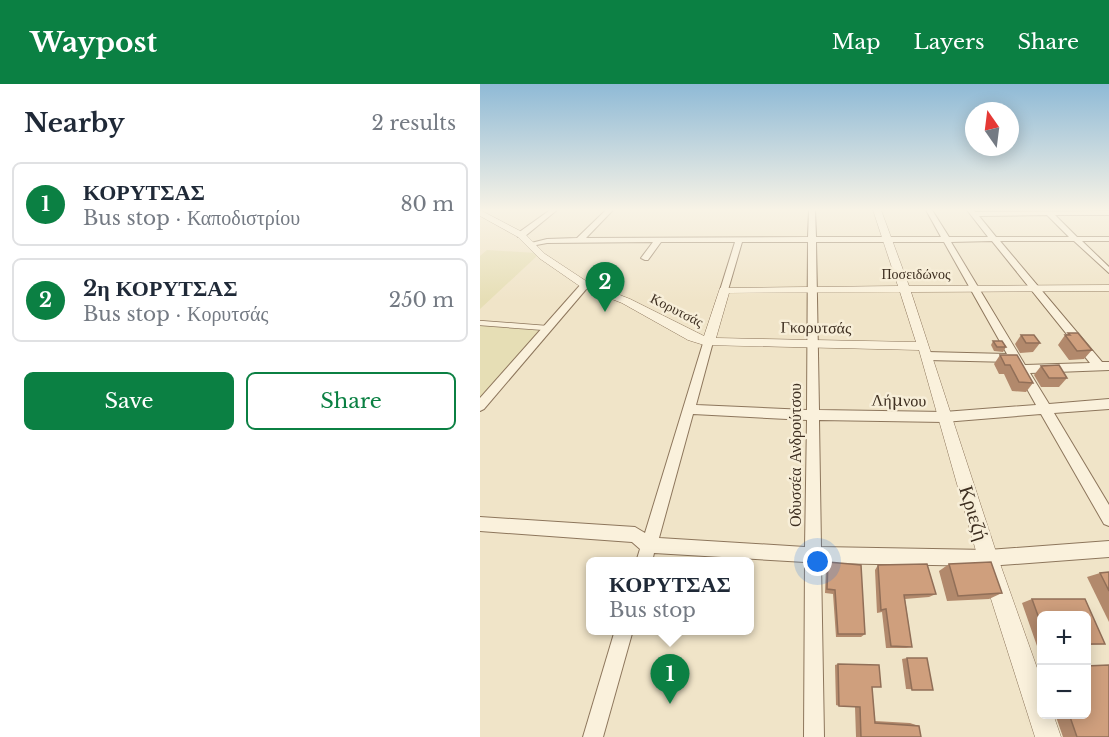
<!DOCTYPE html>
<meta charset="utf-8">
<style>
:root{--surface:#fff;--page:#f2f2f3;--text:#1f2937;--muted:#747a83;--line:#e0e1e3;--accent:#0b8043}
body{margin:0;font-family:"Libre Baskerville",serif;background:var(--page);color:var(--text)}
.controls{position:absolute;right:18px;bottom:18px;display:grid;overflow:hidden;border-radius:9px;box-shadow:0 3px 15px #0003}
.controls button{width:54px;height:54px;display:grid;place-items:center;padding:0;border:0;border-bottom:2px solid var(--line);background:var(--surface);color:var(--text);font:30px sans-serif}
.compass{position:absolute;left:485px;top:18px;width:54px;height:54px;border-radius:50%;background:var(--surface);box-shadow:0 3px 15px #0003;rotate:346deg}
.you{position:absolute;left:338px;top:478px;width:21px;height:21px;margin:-15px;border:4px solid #fff;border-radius:50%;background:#1a73e8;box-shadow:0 0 0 9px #1a73e833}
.badge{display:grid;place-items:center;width:39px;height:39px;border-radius:50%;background:var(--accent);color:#fff;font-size:20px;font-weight:700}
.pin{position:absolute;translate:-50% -50px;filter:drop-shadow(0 2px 3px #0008)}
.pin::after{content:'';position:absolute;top:32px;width:21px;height:18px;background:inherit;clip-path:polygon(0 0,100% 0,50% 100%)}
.popup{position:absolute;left:106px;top:473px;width:168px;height:78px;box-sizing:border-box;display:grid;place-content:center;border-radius:9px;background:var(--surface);filter:drop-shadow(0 2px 4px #0005);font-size:20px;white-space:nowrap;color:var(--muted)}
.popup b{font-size:22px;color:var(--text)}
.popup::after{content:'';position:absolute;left:50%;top:100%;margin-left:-12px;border:12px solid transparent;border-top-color:var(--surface)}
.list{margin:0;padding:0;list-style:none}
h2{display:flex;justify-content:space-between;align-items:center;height:78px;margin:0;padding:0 24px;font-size:26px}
h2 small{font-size:20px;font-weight:400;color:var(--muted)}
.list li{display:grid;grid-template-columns:39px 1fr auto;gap:18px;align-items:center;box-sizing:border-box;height:84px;margin:0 12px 12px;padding:0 12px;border:2px solid var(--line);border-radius:9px}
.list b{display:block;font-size:22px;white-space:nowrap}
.list p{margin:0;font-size:20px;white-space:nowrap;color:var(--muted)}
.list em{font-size:20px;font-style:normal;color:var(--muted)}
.actions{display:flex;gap:12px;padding:18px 24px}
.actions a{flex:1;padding:14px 0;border:2px solid var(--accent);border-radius:9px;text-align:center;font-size:21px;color:var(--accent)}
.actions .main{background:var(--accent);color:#fff}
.map{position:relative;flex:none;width:629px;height:653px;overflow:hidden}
header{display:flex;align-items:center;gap:36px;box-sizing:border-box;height:84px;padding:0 30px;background:var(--accent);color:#fff}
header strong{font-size:28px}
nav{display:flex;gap:33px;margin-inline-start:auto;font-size:21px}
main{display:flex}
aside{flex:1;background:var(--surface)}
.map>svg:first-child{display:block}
.farmland{fill:#e6deb5}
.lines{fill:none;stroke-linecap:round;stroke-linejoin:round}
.service-casing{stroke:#8d765c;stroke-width:6}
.minor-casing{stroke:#8d765c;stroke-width:2}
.tertiary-casing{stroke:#8d765c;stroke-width:1}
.service{stroke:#faf1dc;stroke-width:4.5}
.minor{fill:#faf1dc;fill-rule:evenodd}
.tertiary{fill:#faf1dc;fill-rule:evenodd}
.wall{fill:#b2896c}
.building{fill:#cf9f7d;stroke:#916f58;stroke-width:1.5}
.labels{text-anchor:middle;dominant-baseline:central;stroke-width:5;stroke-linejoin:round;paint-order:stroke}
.far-street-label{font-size:14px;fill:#3d2e20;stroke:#f7eed8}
.street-label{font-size:16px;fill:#3d2e20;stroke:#f7eed8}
.near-street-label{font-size:20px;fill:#3d2e20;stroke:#f7eed8}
</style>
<header>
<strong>Waypost</strong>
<nav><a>Map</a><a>Layers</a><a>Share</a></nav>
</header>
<main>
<aside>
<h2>Nearby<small>2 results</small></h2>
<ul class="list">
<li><span class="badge">1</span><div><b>ΚΟΡΥΤΣΑΣ</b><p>Bus stop · Καποδιστρίου</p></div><em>80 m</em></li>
<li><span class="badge">2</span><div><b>2η ΚΟΡΥΤΣΑΣ</b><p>Bus stop · Κορυτσάς</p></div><em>250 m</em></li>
</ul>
<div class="actions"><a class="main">Save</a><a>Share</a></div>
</aside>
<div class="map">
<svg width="629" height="653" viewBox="0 0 629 653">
<rect width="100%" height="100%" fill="#f0e4c8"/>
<g class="farmland">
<polygon points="7,166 57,169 58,171 0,225 0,172"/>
<polygon points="0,241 63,247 0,318"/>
</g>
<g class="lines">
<defs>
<polyline id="service" points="0,239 66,244"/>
<g id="minor">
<polygon points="70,126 77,126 44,153 38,153 38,149"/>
<path d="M126,126H133L106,154L328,153L329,126H335L336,153H461L446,126H452L469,153H508L487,126H494L495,128L629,127V131H575L597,153H629V157H602L629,183V189L594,157H520L622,278H629V286L550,289L569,320L629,315V325L574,329L629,421V442L624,440L561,330L464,338L339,336L341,463L508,466L629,457V473L508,482L341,479L344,653H324L325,478L174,469L172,478H156L160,465L152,458L0,447V433L155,443L165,449L224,256L228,255L233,258L216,321L327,326L328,158H262L248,206L244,209L240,206L255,158H181L168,176H165L161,174L173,158L67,159L51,162L47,160L67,155L97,154ZM567,131L589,153H516L499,132ZM512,157L610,279L545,281L471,158ZM336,158H464L527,270L447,268L442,272L447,276L532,278L556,321L464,328L339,326ZM213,330L327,336L325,463L179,454Z"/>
<polygon points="105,198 109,201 108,203 4,325 0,327 0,314 102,199"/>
<polygon points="135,546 153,546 123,653 103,653"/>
</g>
<path id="tertiary" d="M0,126L44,149L65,170L109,199L150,215L224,252L240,204L418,202L393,126H401L429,202L629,201V207L431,208L518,474L562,598V630H573L581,653H555L498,474L439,266L224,261L208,256L142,219L101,203L59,174L38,153L0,132ZM420,208L436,258L236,254L249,209Z"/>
</defs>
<use href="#service" class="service-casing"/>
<use href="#minor" class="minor-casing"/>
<use href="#tertiary" class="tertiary-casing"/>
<use href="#service" class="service"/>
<use href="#minor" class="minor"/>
<use href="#tertiary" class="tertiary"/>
</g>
<g class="wall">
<polygon points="588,249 612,266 604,275 589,276 578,261 585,251 587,251"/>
<polygon points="541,251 560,259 553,268 540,269 535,260"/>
<polygon points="513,257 526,263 523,268 514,267 511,261"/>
<polygon points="520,271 553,299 546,308 532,307 524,290 519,290 514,280"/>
<polygon points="561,282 587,294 579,303 561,303 554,291"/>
<polygon points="348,478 385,550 381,553 356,553 353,510 345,509 346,483"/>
<polygon points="469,480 522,509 509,515 467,517 459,487"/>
<polygon points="398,481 456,510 449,513 425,515 432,563 426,564 406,564 402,528 397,529 395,486"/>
<polygon points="629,488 629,538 607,493 620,489"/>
<polygon points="552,515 605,515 625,560 606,561 606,531 561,531 561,562 557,562 542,519"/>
<polygon points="427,574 453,606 426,605 422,575"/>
<polygon points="358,580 392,603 395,637 430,639 439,642 441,653 376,653 375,623 359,622 356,621 355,581"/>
<polygon points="575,630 606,630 629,653 583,653"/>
</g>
<g class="building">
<polygon points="588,249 598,249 612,266 597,267 585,251 590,251"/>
<polygon points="541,251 554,251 560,259 546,259"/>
<polygon points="513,257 522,257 526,263 517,263"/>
<polygon points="520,271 537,271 553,299 539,298 530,281 525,281"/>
<polygon points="579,281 587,294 569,294 561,282"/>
<polygon points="348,478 381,481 385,550 358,550 355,506 347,505"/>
<polygon points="511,478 522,509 478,512 469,480"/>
<polygon points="447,480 456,510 424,511 432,563 411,562 406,525 401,526 398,481"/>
<polygon points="629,488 629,507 620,489"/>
<polygon points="552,515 605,515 625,560 606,560 606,531 561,531 561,540"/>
<polygon points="427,574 447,574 453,606 432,606"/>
<polygon points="358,580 399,581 401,603 392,603 395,639 439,642 441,653 381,653 380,623 359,622"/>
<polygon points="629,581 629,653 597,653 589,630 606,630 606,582"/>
</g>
<linearGradient id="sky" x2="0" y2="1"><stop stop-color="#8fbad6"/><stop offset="0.58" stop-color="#f8f3e6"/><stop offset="1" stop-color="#f8f3e6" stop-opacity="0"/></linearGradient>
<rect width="629" height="217" fill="url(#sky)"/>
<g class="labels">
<g class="far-street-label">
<text x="436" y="190">Ποσειδώνος</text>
<text transform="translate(197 226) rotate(27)">Κορυτσάς</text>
</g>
<g class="street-label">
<text transform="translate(336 243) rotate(1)">Γκορυτσάς</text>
<text transform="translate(419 316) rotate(1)">Λήμνου</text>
<text transform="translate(315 371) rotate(-90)">Οδυσσέα Ανδρούτσου</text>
</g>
<g class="near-street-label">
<text transform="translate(494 429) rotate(73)">Κριεζή</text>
</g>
</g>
</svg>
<div class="controls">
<button>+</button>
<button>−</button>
</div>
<svg class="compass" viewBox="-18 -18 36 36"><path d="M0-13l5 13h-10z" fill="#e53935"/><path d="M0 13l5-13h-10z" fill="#747a83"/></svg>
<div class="you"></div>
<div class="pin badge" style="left:190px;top:620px">1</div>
<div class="popup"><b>ΚΟΡΥΤΣΑΣ</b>Bus stop</div>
<div class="pin badge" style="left:125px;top:228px">2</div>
</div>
</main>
